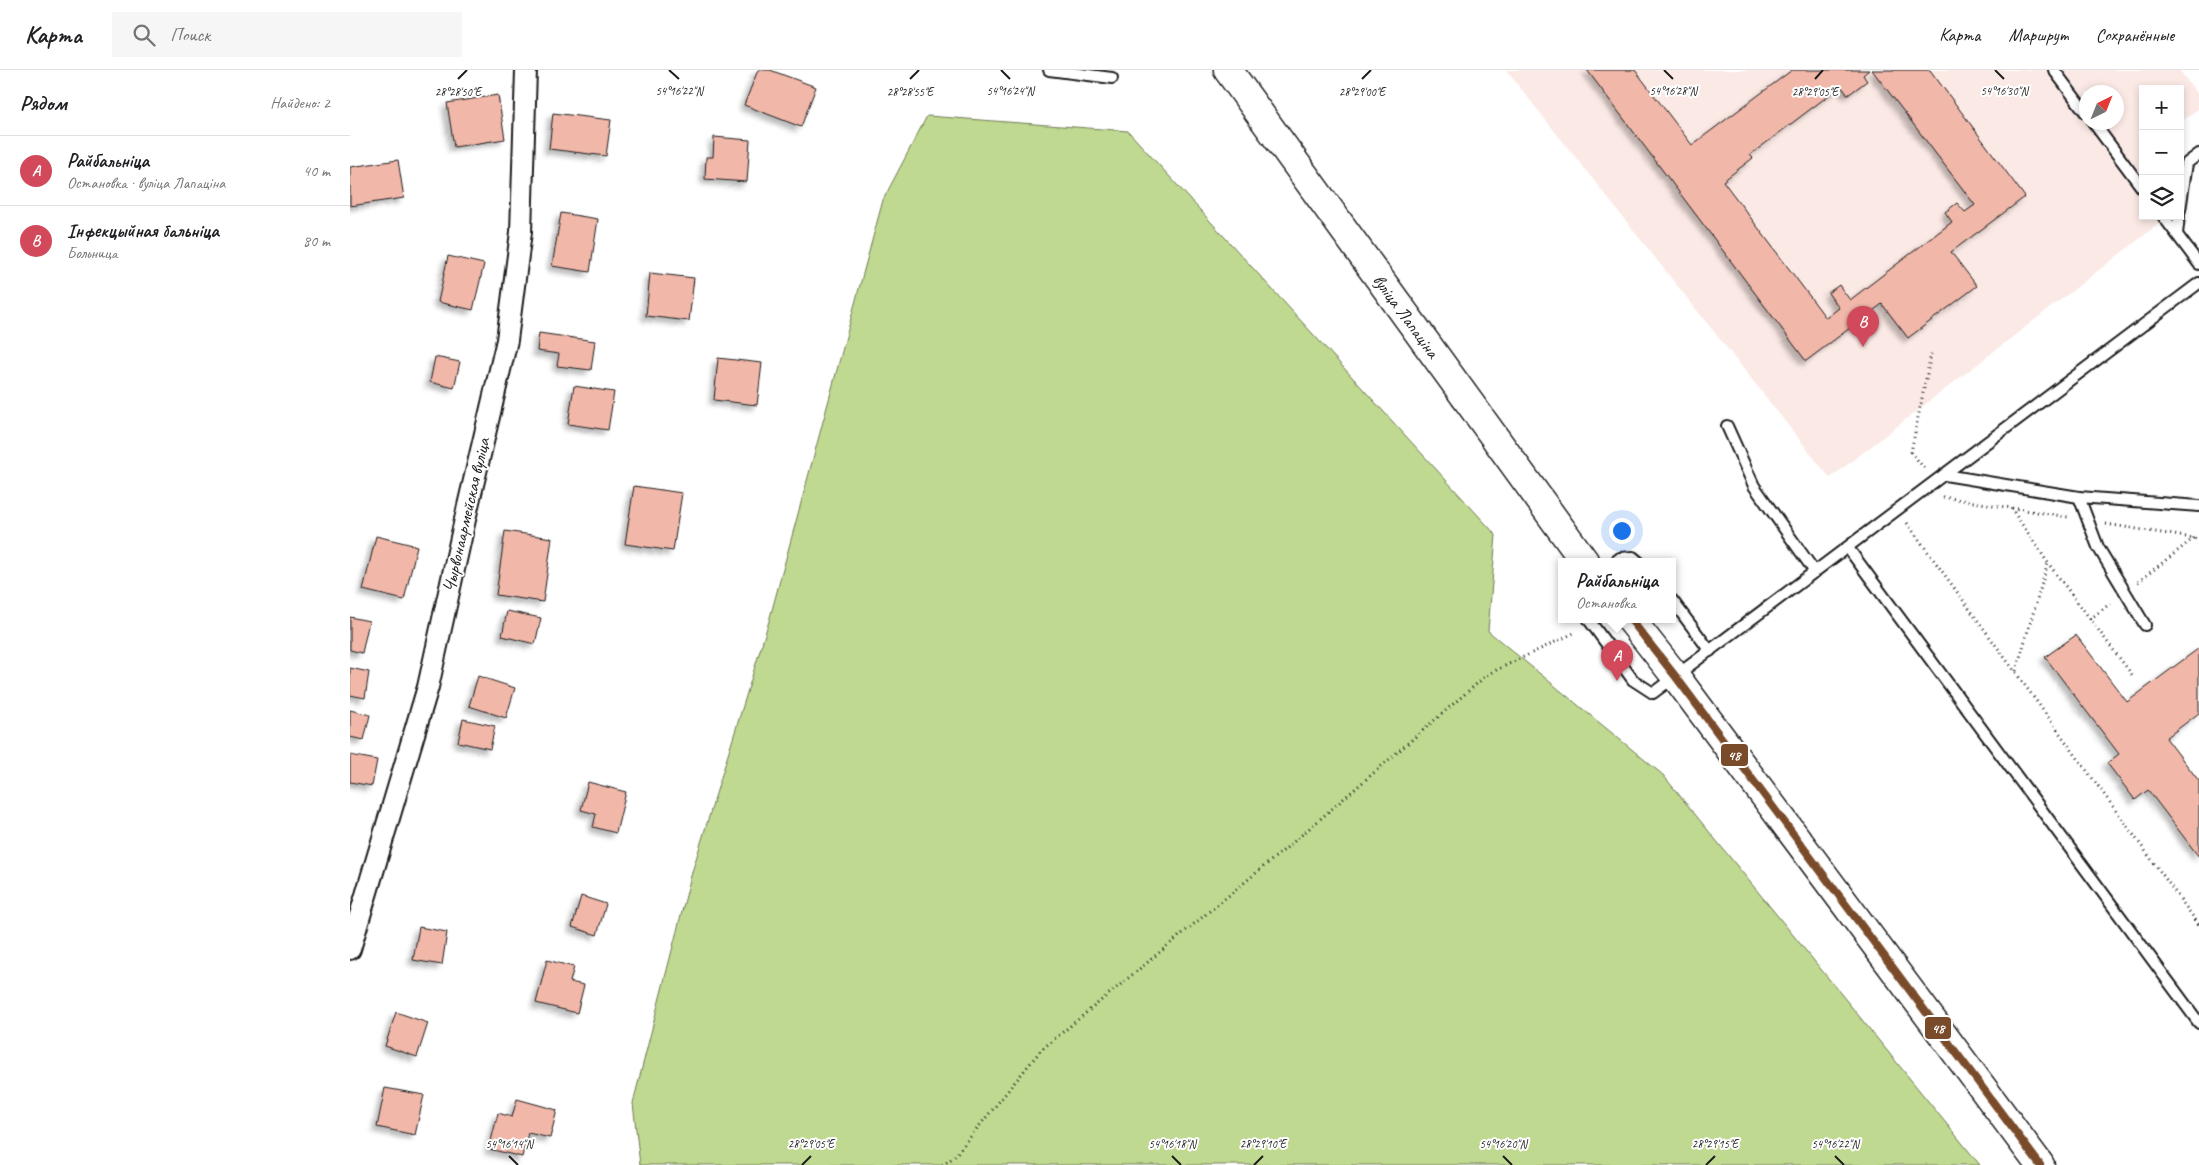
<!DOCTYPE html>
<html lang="ru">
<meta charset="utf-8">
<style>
:root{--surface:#fff;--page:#f6f6f6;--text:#202124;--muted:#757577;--line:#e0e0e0;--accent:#d1495b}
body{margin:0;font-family:Caveat,sans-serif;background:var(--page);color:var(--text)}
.controls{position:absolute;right:15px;top:15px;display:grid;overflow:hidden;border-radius:0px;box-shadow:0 2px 8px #0003}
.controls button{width:45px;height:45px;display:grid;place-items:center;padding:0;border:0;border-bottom:1px solid var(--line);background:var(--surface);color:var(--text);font:25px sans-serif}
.compass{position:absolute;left:1729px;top:15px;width:45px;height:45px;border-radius:50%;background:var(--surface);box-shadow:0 2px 8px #0003;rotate:43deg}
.you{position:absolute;left:1271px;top:460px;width:18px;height:18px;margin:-12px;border:4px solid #fff;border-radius:50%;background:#1a73e8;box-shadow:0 0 0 8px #1a73e833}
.badge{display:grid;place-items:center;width:32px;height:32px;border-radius:50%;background:var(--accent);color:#fff;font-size:16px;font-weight:700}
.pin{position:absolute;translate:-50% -41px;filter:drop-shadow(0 1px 2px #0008)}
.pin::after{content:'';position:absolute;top:26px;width:18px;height:15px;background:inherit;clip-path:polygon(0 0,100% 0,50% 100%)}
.popup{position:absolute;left:1208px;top:488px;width:118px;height:65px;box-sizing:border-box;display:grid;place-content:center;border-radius:0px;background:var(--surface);filter:drop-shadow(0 1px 4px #0005);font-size:16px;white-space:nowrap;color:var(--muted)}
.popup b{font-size:19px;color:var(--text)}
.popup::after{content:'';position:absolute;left:50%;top:100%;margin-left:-10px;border:10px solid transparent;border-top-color:var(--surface)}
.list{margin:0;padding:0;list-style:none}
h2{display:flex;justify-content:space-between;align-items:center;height:65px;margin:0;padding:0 20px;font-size:21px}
h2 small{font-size:16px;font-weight:400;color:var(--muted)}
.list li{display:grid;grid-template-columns:32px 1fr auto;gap:15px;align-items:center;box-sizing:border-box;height:70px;padding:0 20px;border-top:1px solid var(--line)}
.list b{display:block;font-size:19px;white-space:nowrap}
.list p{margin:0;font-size:16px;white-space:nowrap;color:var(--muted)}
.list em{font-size:16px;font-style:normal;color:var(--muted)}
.icon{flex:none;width:28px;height:28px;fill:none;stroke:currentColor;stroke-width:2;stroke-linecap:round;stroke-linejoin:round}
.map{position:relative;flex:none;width:1849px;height:1095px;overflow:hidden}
header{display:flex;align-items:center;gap:30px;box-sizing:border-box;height:70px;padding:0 25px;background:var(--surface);border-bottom:1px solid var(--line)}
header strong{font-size:24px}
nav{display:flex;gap:28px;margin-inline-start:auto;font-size:18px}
.search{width:350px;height:45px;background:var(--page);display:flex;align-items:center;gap:12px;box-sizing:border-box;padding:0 18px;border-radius:0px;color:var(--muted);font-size:19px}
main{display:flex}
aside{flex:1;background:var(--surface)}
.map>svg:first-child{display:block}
.built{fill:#fbe9e5;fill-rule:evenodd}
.green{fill:#c0d990;stroke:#6e7a56}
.building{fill:#f1b7a9;stroke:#1c1c1c;filter:url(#shadow)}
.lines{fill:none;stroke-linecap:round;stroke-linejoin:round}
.service-casing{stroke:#1c1c1c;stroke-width:14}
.minor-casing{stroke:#1c1c1c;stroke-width:24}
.primary-casing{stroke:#1c1c1c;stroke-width:31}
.path{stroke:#1c1c1c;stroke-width:3;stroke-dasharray:1 4;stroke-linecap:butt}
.service{stroke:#fff;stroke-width:10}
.minor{stroke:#fff;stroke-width:20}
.primary{stroke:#fff;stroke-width:28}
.bus-1-casing{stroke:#fff;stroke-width:11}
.bus-1{stroke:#7a4b2a;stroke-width:8}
.ticks{fill:none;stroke:#1c1c1c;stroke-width:2}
.labels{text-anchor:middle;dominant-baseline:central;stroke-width:4;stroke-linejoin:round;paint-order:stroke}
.street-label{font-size:18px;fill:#1c1c1c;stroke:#fff}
.ticks-label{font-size:12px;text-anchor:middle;fill:#1c1c1c;stroke:#fff;stroke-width:4;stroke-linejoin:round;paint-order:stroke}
.line-badge{stroke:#fff;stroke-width:2}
.badge-label{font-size:14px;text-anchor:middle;font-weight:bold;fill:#fff}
</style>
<header>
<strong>Карта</strong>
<div class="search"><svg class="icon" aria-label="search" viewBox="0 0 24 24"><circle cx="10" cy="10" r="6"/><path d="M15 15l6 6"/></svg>Поиск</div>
<nav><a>Карта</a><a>Маршрут</a><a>Сохранённые</a></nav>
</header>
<main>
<aside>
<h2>Рядом<small>Найдено: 2</small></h2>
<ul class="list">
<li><span class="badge">A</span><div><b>Райбальніца</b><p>Остановка · вуліца Лапаціна</p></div><em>40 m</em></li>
<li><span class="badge">B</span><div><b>Інфекцыйная бальніца</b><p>Больница</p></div><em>80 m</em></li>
</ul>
</aside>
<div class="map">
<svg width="1849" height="1095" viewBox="0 0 1849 1095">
<defs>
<filter id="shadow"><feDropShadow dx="-4.5" dy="4.5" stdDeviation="2.5" flood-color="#0004"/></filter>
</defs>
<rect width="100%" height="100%" fill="#fff"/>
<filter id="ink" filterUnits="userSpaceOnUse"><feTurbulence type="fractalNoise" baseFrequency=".02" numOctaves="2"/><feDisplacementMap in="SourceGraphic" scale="10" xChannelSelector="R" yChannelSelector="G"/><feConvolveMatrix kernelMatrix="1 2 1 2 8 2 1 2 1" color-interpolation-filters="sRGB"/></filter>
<g filter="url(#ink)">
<path class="built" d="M1156,0H1829L1849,26V38L1830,53V19H1793V146H1819L1480,408ZM1736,22H1766V52H1736Z"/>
<polygon class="green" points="577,46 778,61 1146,465 1138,561 1313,705 1630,1095 290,1095 283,1033 342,802 419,551 533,130"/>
<g class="building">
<polygon points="408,0 420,0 466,17 451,57 394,35"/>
<polygon points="1237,0 1285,0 1342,75 1442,0 1519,0 1513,5 1517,11 1498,25 1491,16 1400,85 1403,88 1373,111 1476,248 1489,238 1478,223 1489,215 1500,230 1602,152 1595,142 1607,133 1615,142 1625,135 1522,0 1580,0 1675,127 1601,182 1627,216 1558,268 1532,234 1456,291"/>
<polygon points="148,25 155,69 104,77 97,33"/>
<polygon points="203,43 261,50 256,86 199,79"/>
<polygon points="364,67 400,70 397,112 355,109 356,87 363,87"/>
<polygon points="48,90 54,128 0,136 0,97"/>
<polygon points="211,143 248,149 240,202 202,196"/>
<polygon points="98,186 134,194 123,240 88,232"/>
<polygon points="300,203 344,208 339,251 296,246"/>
<polygon points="189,263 245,271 241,300 207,296 209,284 187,281"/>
<polygon points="85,287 110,292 104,318 80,312"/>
<polygon points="368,288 412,293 407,335 364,330"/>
<polygon points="224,316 264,322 258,360 218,354"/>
<polygon points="284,416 332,423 323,481 275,474"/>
<polygon points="155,461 202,468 193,532 146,525"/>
<polygon points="26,466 67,476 54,530 13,520"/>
<polygon points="157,541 191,548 185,574 152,566"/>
<polygon points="0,547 19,551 12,583 0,580"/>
<polygon points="1726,565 1777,632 1849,578 1849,643 1816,668 1849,711 1849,787 1798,720 1785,730 1757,693 1769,684 1695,587"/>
<polygon points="0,598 19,602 15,628 0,625"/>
<polygon points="128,606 165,618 156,648 119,636"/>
<polygon points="0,640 20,645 14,670 0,667"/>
<polygon points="113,649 145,656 140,679 108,672"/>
<polygon points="0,685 27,690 22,716 0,712"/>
<polygon points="238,712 276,722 266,763 243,757 246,744 231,740"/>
<polygon points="231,826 256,834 247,865 222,857"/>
<polygon points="69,857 97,862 92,895 63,890"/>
<polygon points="197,890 224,897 220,912 234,915 227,943 186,933"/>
<polygon points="46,942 78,953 67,987 35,976"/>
<polygon points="35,1018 74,1025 65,1065 27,1057"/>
<polygon points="167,1029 207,1040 200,1068 178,1063 172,1087 139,1079 148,1043 162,1047"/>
</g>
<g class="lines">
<defs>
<g id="service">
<polyline points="699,0 762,8"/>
<polyline points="1704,0 1736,43"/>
<polyline points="1743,52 1793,119"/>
<polyline points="1830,140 1837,93 1849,84"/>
<polyline points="1813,146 1849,194"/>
<polyline points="1827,164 1829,146"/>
<polyline points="1377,356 1404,416 1465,502"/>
<polyline points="1595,405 1729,427 1849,436"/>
<polyline points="1729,427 1748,477 1795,555"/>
<polyline points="1498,478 1849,953"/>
<polyline points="1265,492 1270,488 1283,487 1289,492"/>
<polyline points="1322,530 1360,581"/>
<polyline points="1239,550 1283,610 1303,623 1849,213"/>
</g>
<polyline id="minor" points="0,879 78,617 118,436 157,270 171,162 176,0"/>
<g id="primary">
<polyline points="878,0 1235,492"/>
<polyline points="1281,550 1326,607 1690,1095"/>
</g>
</defs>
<use href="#service" class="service-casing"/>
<use href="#minor" class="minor-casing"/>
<use href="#primary" class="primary-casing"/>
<g class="path">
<polyline points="1574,398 1561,382 1581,284"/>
<polyline points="1593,427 1718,447"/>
<polyline points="1661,438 1698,493 1783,606"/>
<polyline points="1557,453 1849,855"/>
<polyline points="1756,454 1849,469"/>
<polyline points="1788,512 1844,468"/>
<polyline points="1740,549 1761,533"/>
<polyline points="1666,601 1698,493"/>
<polyline points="592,1095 604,1087 691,980 940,775 1138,604 1226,562"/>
</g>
<use href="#service" class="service"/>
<use href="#minor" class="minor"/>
<use href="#primary" class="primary"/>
<defs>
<polyline id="bus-1" points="1281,550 1326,607 1690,1095"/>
</defs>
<use href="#bus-1" class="bus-1-casing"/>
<use href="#bus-1" class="bus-1"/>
</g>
</g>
<path class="ticks" d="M319,0L329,9M651,0L660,9M1314,0L1323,9M1645,0L1654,9M108,9L117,0M560,9L569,0M1012,9L1021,0M1465,9L1473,0M159,1086L168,1095M822,1086L831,1095M1153,1086L1162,1095M1485,1086L1494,1095M452,1095L461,1086M904,1095L913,1086M1356,1095L1365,1086"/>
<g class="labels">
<g class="street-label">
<text transform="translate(1056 246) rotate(54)">вуліца Лапаціна</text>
<text transform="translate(116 445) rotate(-77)">Чырвонаармейская вуліца</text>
</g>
</g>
<g class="ticks-label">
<text x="1323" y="25">54°16'28"N</text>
<text x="329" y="25">54°16'22"N</text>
<text x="660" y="25">54°16'24"N</text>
<text x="1654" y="25">54°16'30"N</text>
<text x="108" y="26">28°28'50"E</text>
<text x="1012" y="26">28°29'00"E</text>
<text x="1465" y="26">28°29'05"E</text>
<text x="560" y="26">28°28'55"E</text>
<text x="461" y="1078">28°29'05"E</text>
<text x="913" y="1078">28°29'10"E</text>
<text x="1365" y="1078">28°29'15"E</text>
<text x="159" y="1078">54°16'14"N</text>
<text x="822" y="1078">54°16'18"N</text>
<text x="1153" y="1078">54°16'20"N</text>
<text x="1485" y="1078">54°16'22"N</text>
</g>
<g class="line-badge">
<rect x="1370" y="673" width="29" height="24" rx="5" fill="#7a4b2a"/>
<rect x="1574" y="946" width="28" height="24" rx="5" fill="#7a4b2a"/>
</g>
<g class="badge-label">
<text x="1384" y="690">48</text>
<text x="1588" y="963">48</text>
</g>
</svg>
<div class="controls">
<button>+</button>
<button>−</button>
<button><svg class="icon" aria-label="layers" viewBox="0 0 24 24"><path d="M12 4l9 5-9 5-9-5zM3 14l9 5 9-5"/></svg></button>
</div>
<svg class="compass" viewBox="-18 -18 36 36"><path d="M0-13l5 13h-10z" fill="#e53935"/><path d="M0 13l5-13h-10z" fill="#757577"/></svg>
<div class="you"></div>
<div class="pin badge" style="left:1267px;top:611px">A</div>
<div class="popup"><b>Райбальніца</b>Остановка</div>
<div class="pin badge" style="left:1513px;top:277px">B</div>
</div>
</main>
